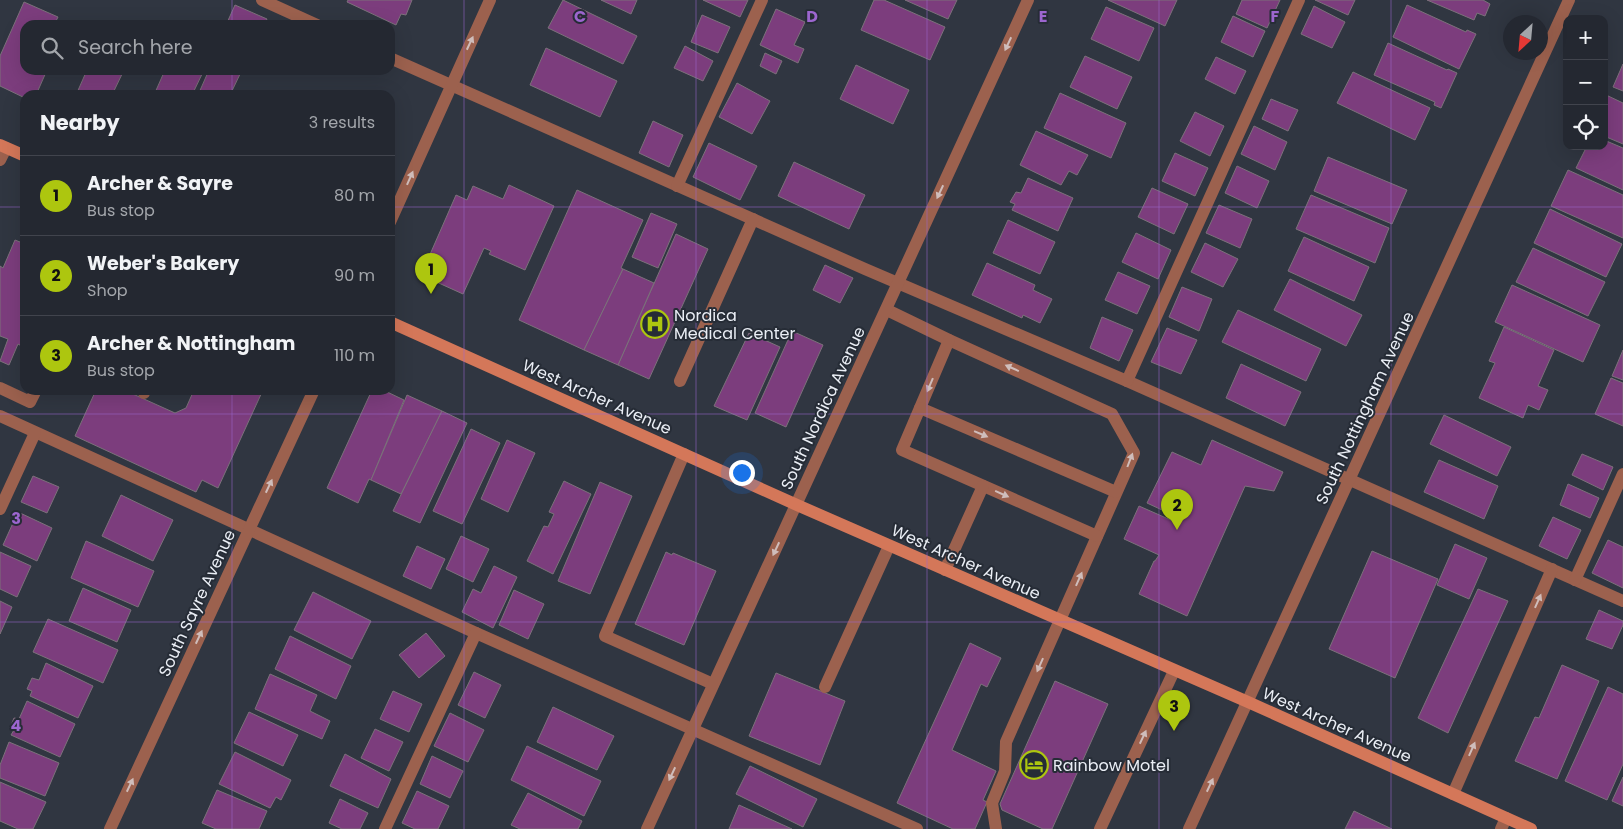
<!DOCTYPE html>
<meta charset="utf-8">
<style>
:root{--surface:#242831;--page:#30343d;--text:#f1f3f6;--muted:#a3a6ab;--line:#41444d;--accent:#adc60f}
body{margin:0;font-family:Poppins,sans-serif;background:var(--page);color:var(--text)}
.controls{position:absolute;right:15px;top:15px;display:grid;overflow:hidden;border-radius:10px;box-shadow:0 5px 20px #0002}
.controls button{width:45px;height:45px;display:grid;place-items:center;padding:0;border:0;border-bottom:1px solid var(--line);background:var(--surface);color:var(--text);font:25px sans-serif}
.compass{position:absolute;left:1503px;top:15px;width:45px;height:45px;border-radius:50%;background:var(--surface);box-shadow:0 5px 20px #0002;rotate:206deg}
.you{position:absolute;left:741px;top:472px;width:18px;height:18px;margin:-12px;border:4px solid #fff;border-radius:50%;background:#1a73e8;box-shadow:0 0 0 8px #1a73e833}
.badge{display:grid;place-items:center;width:32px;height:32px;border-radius:50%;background:var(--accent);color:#111;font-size:16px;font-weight:700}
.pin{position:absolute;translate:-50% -41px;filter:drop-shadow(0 1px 2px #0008)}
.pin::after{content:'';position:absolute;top:26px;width:18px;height:15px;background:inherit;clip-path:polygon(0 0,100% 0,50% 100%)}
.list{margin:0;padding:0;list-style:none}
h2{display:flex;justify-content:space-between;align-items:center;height:65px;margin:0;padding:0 20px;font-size:21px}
h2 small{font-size:16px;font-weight:400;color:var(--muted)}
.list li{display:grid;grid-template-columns:32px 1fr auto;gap:15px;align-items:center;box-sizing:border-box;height:80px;padding:0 20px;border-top:1px solid var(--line)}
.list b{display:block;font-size:19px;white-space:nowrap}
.list p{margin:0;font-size:16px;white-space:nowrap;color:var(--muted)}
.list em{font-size:16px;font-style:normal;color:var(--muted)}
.icon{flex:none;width:28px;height:28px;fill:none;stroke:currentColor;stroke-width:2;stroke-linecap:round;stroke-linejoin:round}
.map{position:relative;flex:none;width:1623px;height:829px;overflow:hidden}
.search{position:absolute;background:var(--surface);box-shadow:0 5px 20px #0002;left:20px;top:20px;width:375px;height:55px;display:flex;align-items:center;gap:12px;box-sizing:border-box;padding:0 18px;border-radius:15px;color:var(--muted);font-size:19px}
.panel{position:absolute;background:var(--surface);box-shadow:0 5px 20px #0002;left:20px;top:90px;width:375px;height:305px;border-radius:15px}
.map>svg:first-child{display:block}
.building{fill:#7c3d7d;stroke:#7c717b}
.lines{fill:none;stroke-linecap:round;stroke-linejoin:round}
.lane{stroke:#9c614e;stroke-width:12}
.street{stroke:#9c614e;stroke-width:12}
.secondary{stroke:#d47759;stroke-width:12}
.oneway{fill:#cfbdbb}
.grid{fill:none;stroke:#9c66cf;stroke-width:1;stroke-opacity:0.55}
.labels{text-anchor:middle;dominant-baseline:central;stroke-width:4;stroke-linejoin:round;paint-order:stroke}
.poi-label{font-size:16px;fill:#eaeef5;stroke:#262c36;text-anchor:start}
.street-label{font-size:16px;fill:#eaeef5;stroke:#262c36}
.grid-label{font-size:16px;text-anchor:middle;font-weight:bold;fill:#9c66cf;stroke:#262c36;stroke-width:4;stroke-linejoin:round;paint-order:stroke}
</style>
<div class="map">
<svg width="1623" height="829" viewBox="0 0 1623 829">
<rect width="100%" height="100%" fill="#303641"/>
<g class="building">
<polygon points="348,0 412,0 406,15 401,14 396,25 347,2"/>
<polygon points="563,0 637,36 623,64 548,28"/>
<polygon points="601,0 637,0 631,14"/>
<polygon points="703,0 748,0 740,17"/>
<polygon points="874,0 884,0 945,27 930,60 861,30"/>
<polygon points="905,0 957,0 948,19"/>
<polygon points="1108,0 1177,0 1165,26"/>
<polygon points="1242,0 1280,0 1267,28 1236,14"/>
<polygon points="1315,0 1355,0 1348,15"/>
<polygon points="1427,0 1483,0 1490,4 1485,16 1477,13 1474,20"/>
<polygon points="24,2 58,17 54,25 25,25 25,70 47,70 36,95 25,95 25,98 0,86 0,56"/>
<polygon points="235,5 267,19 264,25 226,25"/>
<polygon points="1407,5 1466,32 1467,30 1476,34 1459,69 1393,37"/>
<polygon points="1314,6 1345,22 1332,48 1301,34"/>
<polygon points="1106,7 1154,28 1139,61 1091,39"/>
<polygon points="776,9 805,22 794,45 804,49 798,63 760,45"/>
<polygon points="702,15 730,27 718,53 691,42"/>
<polygon points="1233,16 1265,31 1253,57 1221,42"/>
<polygon points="1388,43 1447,70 1448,69 1457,73 1441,108 1434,105 1435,102 1374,75"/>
<polygon points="685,46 713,61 703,81 674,68"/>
<polygon points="546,48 617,81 600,117 530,85"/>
<polygon points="765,53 782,61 776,74 760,66"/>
<polygon points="1085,56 1132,77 1117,109 1070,87"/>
<polygon points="1216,57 1246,71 1235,94 1205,79"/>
<polygon points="1623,64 1623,91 1613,87"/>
<polygon points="856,65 909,90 893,124 840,99"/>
<polygon points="87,70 124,70 112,95 76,95"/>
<polygon points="165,70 204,70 192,95 154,95"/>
<polygon points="209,70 242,70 230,95 198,95"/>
<polygon points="1353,72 1430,108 1415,140 1337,103"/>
<polygon points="737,83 770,101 752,134 719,117"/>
<polygon points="1060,93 1126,123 1111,158 1044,128"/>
<polygon points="1604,94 1623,103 1623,144 1604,136"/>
<polygon points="1271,99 1298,110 1288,131 1262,119"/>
<polygon points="1195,112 1224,126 1210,156 1180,141"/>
<polygon points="653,121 683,135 669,167 639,153"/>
<polygon points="1254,126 1287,142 1275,170 1241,154"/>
<polygon points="1036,131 1088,155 1077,175 1069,171 1061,185 1020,165"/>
<polygon points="1604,140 1623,148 1623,190 1576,168 1587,146 1604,146"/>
<polygon points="709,143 757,166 740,200 693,177"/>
<polygon points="1175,153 1208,168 1195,196 1162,181"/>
<polygon points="1328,157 1407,190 1392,224 1314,191"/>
<polygon points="794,162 865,195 849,229 778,196"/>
<polygon points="1237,166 1269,181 1257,208 1225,193"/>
<polygon points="1568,170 1623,195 1623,238 1551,206"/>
<polygon points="1028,178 1073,198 1058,231 1012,210 1015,204 1010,202 1016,192 1021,193"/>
<polygon points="509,185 554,206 525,270 489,254 491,251 484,248 463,294 421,275 456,195 467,200 473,186 503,199"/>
<polygon points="1152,188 1188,204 1174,234 1138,217"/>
<polygon points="577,190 643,220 621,268 623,269 584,350 519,320"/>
<polygon points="1311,195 1389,228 1375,263 1296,229"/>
<polygon points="1219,205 1252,219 1240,248 1206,233"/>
<polygon points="1550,209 1622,244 1606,277 1534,243"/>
<polygon points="651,213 677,224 658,268 632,257"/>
<polygon points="1008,220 1055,242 1040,274 993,253"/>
<polygon points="1136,233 1171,250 1158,279 1122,262"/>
<polygon points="676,234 708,249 649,379 618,365"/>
<polygon points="1304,237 1369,267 1354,301 1288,271"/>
<polygon points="15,240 25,244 25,348 18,344 9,365 0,361 8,339 0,336 0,266 3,268"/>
<polygon points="1205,243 1238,259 1223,287 1191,272"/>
<polygon points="1533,248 1605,282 1588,316 1516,282"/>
<polygon points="987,263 1035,285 1033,290 1052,299 1040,323 1023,315 1022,318 972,295"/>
<polygon points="825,265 853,278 840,303 813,290"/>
<polygon points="623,269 654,283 618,365 584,350"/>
<polygon points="1118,272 1150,286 1137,314 1105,300"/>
<polygon points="1290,279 1362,315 1346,346 1274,310"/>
<polygon points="1512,285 1600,325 1583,362 1495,322"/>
<polygon points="1182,287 1212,299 1199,331 1169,317"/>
<polygon points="1238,310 1321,349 1306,381 1222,342"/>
<polygon points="1102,317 1133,330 1119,361 1090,348"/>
<polygon points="1504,327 1554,350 1538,386 1548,390 1539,410 1528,405 1523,418 1479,398 1495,363 1489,361"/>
<polygon points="1167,328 1197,340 1181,374 1151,362"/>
<polygon points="792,331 823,345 786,427 755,413"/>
<polygon points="749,333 780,347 747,420 714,406"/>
<polygon points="1623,350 1623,380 1612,376"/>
<polygon points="1241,364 1301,392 1285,426 1226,398"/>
<polygon points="1611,378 1623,383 1623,426 1595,414"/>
<polygon points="96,390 124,390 175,413 186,408 194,390 263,390 218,488 202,480 196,492 75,436"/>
<polygon points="372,390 383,390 404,400 371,480 369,479 358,503 327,488"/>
<polygon points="407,395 442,411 401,494 371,480"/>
<polygon points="442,411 467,423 420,523 393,511"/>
<polygon points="1444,415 1511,447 1497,476 1430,444"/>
<polygon points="471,429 500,443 462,524 433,511"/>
<polygon points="507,440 535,453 508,512 481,499"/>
<polygon points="1212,440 1283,472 1274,491 1245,486 1187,616 1139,594 1154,561 1155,561 1159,555 1124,539 1139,506 1173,521 1175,516 1147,503 1172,452 1201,465"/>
<polygon points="1582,454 1613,467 1603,490 1572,475"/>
<polygon points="1439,460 1498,486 1484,519 1424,492"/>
<polygon points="33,476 59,487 47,513 21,502"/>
<polygon points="564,481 591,494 553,574 527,561 544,526 548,527 554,514 549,512"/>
<polygon points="600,482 632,496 590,594 558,581"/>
<polygon points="1568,484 1599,498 1590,518 1560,505"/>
<polygon points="121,495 173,520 153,561 102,536"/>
<polygon points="18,512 52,528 37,561 3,545"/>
<polygon points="1553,517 1581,530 1567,559 1539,546"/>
<polygon points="461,536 489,549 473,582 446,569"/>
<polygon points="1608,540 1623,547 1623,588 1592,573"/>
<polygon points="86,541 154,571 138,607 71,578"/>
<polygon points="1455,544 1487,558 1469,599 1437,585"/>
<polygon points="417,546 445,559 431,589 403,576"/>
<polygon points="1372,551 1438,579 1395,678 1329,649"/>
<polygon points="0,552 31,566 17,597 0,589"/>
<polygon points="666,552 672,555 673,553 716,571 684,645 635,624"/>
<polygon points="494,566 517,577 493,628 462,612 473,589 481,593"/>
<polygon points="83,588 131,610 117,642 69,621"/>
<polygon points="1478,589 1508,601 1448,733 1418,718"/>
<polygon points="514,590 544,604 528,639 499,625"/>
<polygon points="313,592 371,621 352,659 294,630"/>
<polygon points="0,601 12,607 0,634"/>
<polygon points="1599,610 1623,621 1623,625 1612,649 1586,639"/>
<polygon points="48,619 118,650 103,683 33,652"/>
<polygon points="426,633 445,656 419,678 399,655"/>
<polygon points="290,636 351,666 336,699 275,669"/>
<polygon points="970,643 1001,658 987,687 981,684 952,750 996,771 983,800 987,802 975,829 953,829 897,803"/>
<polygon points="46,663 93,686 78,718 30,696 32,691 27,689 32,678 39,680"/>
<polygon points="1562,665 1599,681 1557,779 1515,761 1535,717 1539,718"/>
<polygon points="474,672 501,685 485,718 458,705"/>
<polygon points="776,673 845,701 820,765 749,736"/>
<polygon points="270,674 317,695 310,711 330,721 322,739 255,709"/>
<polygon points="1055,681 1108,704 1052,829 1043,829 1002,810 1000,804"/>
<polygon points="1608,687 1623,694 1623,764 1607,800 1565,781"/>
<polygon points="393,691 422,704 409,732 380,719"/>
<polygon points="27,701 75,724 60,757 11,735 14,730 10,728 14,718 19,719"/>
<polygon points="553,707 614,736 597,770 537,742"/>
<polygon points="249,712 298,735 283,766 234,743"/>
<polygon points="450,713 484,730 468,762 434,746"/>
<polygon points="375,729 403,742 389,771 361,758"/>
<polygon points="9,742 59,763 45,796 0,778 0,765"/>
<polygon points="527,746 601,781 584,816 511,780"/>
<polygon points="235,752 291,780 281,800 276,797 270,808 219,784"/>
<polygon points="345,754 391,779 378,808 330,786"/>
<polygon points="432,756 463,771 450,798 420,784"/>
<polygon points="750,766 817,799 803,827 736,794"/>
<polygon points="1623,777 1623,806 1612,801"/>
<polygon points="0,782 46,802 33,829 18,829 0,821"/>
<polygon points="217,790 267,811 259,829 216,829 202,823"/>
<polygon points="417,791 449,806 438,829 415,829 402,823"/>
<polygon points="528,793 582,821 578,829 520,829 511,825"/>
<polygon points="340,799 368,813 360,829 342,829 329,823"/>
<polygon points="739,805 792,829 729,829"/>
<polygon points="1354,811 1392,829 1345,829"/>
</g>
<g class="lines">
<g class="lane">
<polyline points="262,0 317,25"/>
<polyline points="390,58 865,269 1127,381 1623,601"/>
<polyline points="0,160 6,148"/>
<polyline points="677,186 762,0"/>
<polyline points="887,310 949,340 1112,414 1134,453 1006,742 1005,771 992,803 996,829"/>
<polyline points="949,340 902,450 1097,536"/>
<polyline points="680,381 753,219"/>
<polyline points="1127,381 1299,0"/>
<polyline points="0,388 30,402 36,390"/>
<polyline points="144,393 145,390"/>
<polyline points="920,408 1116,492"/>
<polyline points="0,416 476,633 917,829"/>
<polyline points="684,454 605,636 713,684"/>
<polyline points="0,509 35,433"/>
<polyline points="945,570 983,486"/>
<polyline points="1575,580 1623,474"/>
<polyline points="825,687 889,546"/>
<polyline points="1453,794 1552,569"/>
<polyline points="385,829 476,633"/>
<polyline points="1100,829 1174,671"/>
<polyline points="1501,829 1506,818"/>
</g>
<g class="street">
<polyline points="390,222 490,0"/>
<polyline points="110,829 314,390"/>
<polyline points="647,829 1028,0"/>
<polyline points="1189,829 1569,0"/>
</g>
<g class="secondary">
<polyline points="0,145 25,156"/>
<polyline points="390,322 797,505 1248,702 1531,829"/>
</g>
</g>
<defs><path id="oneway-solid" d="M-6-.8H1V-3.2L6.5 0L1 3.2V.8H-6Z" transform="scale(1.25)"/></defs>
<g class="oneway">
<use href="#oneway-solid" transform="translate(470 43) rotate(-65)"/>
<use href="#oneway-solid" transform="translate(1008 44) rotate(115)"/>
<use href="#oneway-solid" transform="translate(410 178) rotate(-66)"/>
<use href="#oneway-solid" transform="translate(940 192) rotate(115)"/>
<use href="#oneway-solid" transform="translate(1012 368) rotate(-156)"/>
<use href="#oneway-solid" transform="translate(930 385) rotate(113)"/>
<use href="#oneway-solid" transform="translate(981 434) rotate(23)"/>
<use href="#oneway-solid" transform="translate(1130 460) rotate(-69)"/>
<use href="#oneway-solid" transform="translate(269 486) rotate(-65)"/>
<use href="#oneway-solid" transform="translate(1002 494) rotate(24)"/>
<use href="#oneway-solid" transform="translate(776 549) rotate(115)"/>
<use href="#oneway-solid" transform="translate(1079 579) rotate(-66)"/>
<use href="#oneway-solid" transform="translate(1538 601) rotate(-66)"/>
<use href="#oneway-solid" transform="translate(199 637) rotate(-65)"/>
<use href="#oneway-solid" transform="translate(1040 665) rotate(114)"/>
<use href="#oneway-solid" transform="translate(1143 737) rotate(-65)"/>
<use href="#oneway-solid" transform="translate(1472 749) rotate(-66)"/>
<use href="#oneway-solid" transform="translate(672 774) rotate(115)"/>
<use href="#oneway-solid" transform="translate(130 785) rotate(-65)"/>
<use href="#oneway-solid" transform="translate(1210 785) rotate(-65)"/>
</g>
<path class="grid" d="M232,0V25M464,0V829M696,0V829M927,0V829M1159,0V829M1391,0V829M232,70V95M0,207H25M390,207H1623M232,390V829M0,414H1623M0,622H1623"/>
<defs>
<symbol id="hospital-ring" viewBox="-11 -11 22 22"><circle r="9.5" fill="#262c36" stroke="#adc60f" stroke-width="1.5"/><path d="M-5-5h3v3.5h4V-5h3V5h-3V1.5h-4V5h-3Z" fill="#adc60f"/></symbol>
<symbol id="hotel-ring" viewBox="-11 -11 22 22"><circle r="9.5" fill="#262c36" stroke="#adc60f" stroke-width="1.5"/><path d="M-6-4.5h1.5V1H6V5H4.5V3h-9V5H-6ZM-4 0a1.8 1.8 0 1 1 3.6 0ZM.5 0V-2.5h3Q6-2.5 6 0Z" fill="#adc60f"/></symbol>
</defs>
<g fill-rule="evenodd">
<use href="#hospital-ring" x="639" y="308" width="32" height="32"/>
<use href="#hotel-ring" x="1018" y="749" width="32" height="32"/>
</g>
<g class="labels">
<g class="poi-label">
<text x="674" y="315">Nordica<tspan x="674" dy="18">Medical Center</tspan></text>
<text x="1053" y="765">Rainbow Motel</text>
</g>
<g class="street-label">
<text transform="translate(597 397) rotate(24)">West Archer Avenue</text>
<text transform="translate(823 408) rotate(-65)">South Nordica Avenue</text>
<text transform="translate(1365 408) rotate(-65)">South Nottingham Avenue</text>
<text transform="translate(966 562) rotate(24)">West Archer Avenue</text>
<text transform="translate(197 603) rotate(-65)">South Sayre Avenue</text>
<text transform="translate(1337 725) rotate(24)">West Archer Avenue</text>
</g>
</g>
<g class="grid-label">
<text x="580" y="22">C</text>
<text x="812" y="22">D</text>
<text x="1043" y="22">E</text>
<text x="1275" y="22">F</text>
<text x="16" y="524">3</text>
<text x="16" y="731">4</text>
</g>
</svg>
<div class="controls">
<button>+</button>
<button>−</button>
<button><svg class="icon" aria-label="locate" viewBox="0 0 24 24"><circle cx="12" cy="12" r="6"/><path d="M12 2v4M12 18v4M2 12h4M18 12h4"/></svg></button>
</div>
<svg class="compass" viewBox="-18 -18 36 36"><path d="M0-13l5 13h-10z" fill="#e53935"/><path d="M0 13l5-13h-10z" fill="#a3a6ab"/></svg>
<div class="you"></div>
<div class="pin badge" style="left:431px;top:294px">1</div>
<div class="pin badge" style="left:1177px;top:530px">2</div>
<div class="pin badge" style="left:1174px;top:731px">3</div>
<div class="search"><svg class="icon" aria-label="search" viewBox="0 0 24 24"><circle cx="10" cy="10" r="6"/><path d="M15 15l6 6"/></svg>Search here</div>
<section class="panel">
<h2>Nearby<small>3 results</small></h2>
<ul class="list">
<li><span class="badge">1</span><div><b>Archer &amp; Sayre</b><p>Bus stop</p></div><em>80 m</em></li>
<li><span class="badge">2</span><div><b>Weber's Bakery</b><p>Shop</p></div><em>90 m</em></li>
<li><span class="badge">3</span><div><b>Archer &amp; Nottingham</b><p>Bus stop</p></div><em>110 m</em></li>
</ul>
</section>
</div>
